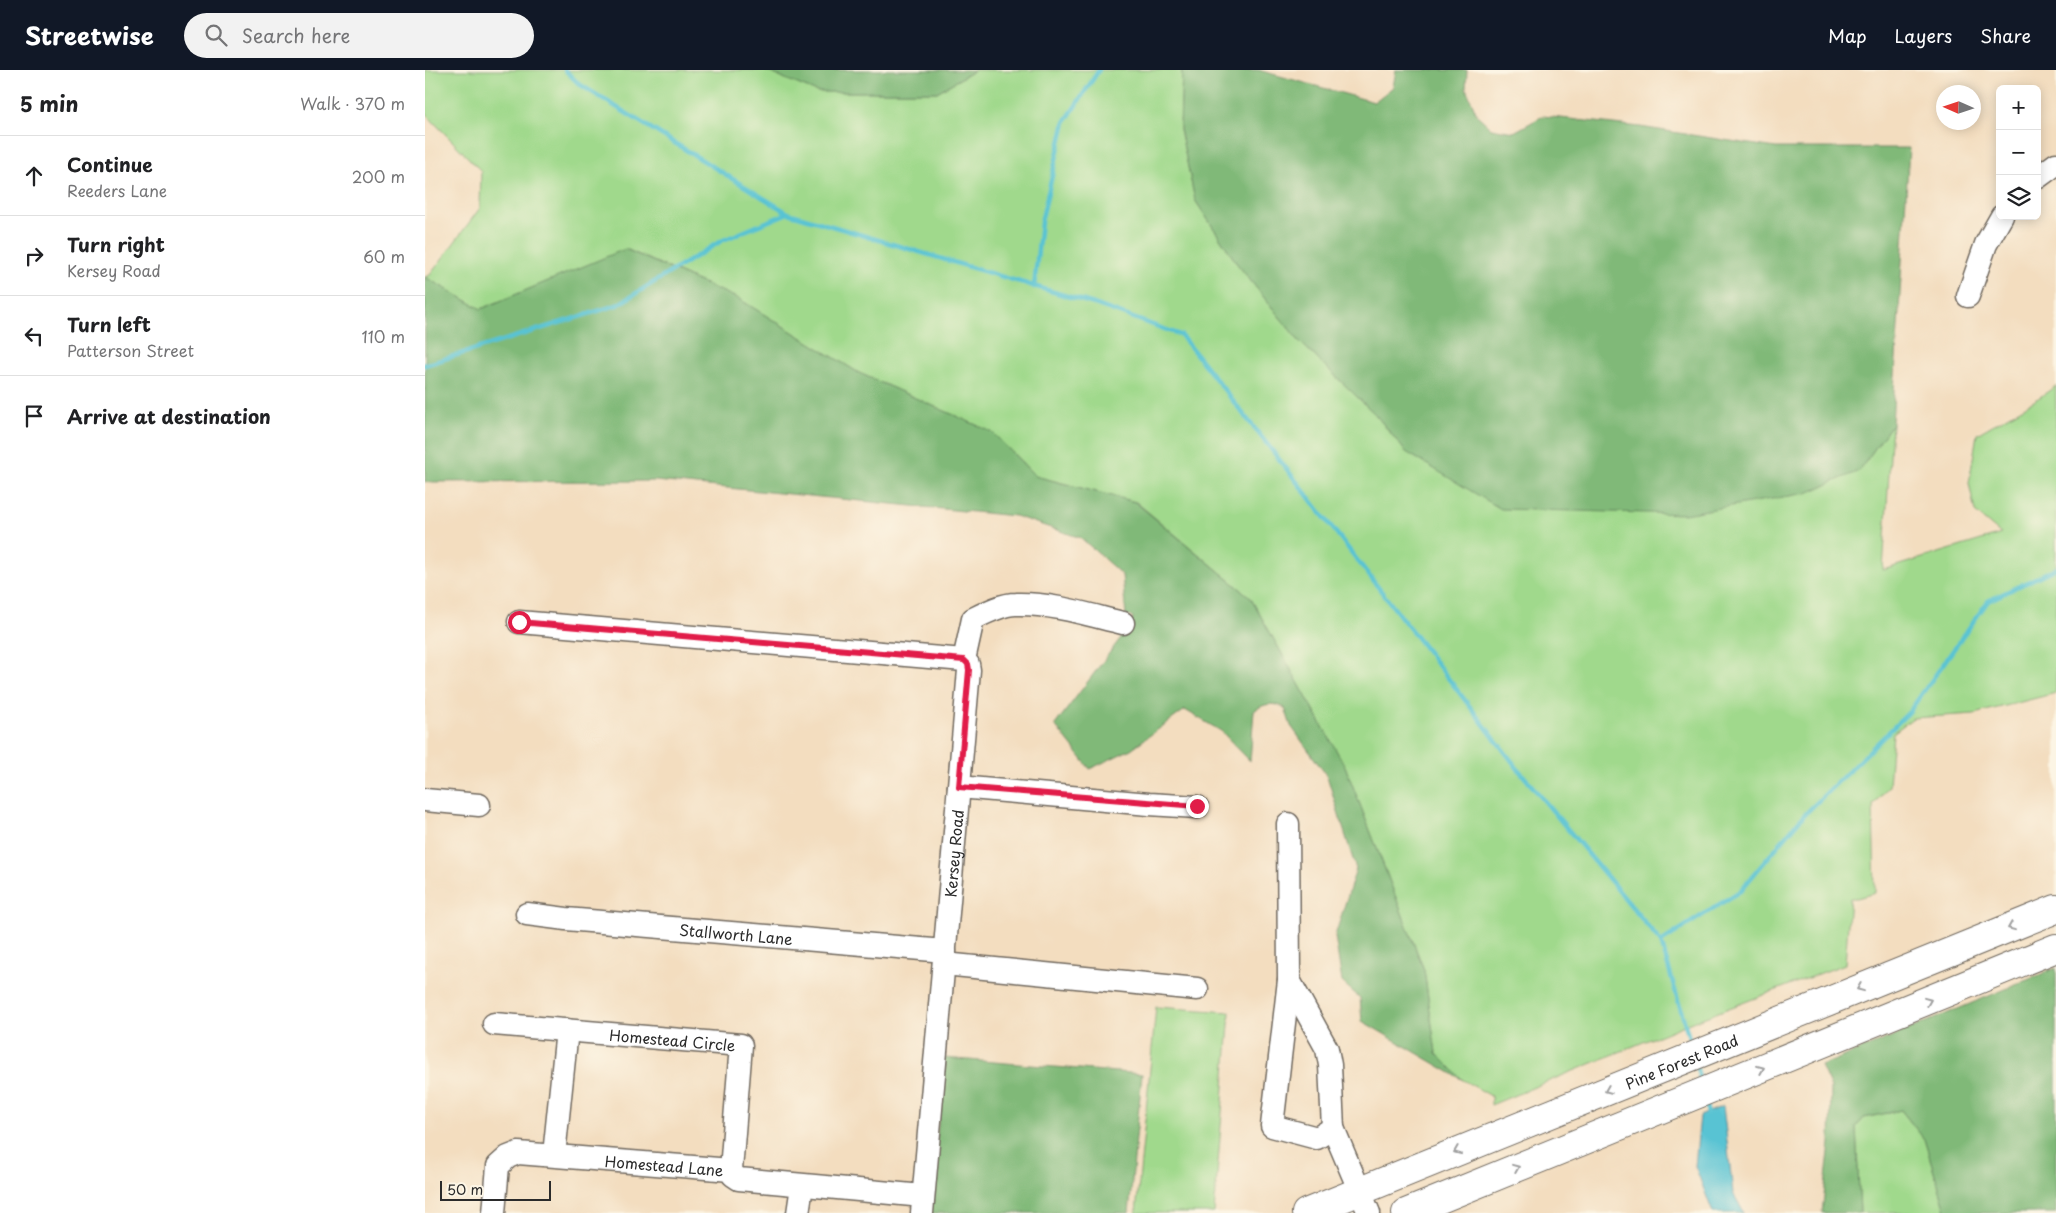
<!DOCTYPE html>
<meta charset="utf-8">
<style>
:root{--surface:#fff;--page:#f2f2f2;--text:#202124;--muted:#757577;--line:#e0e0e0;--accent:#111827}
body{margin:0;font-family:"Playpen Sans",sans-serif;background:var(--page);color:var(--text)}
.controls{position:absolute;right:15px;top:15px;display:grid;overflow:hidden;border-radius:8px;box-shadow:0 2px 12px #0003}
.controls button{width:45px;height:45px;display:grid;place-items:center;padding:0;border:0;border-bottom:1px solid var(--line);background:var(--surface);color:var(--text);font:25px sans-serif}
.compass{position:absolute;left:1511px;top:15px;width:45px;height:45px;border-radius:50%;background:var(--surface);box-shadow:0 2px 12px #0003;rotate:273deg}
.scale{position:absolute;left:15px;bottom:12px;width:111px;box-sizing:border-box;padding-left:5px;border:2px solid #2b2b2b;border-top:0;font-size:14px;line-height:18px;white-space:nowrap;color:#2b2b2b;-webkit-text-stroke:4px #fcf5e5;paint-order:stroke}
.stop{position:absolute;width:15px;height:15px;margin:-11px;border:4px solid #e11d48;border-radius:50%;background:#fff}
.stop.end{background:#e11d48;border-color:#fff;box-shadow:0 1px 5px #0008}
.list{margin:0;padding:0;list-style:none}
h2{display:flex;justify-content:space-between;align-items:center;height:65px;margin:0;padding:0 20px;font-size:21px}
h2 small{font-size:16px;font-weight:400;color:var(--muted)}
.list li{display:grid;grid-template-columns:32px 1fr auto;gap:15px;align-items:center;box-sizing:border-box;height:80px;padding:0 20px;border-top:1px solid var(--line)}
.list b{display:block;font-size:19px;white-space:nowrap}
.list p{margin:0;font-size:16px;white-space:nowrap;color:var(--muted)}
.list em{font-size:16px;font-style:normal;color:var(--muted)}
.icon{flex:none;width:28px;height:28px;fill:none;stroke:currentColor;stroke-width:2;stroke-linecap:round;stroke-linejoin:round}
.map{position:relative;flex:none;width:1631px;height:1143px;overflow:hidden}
header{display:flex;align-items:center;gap:30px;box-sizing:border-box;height:70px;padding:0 25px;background:var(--accent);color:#fff}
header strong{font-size:24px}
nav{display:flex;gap:28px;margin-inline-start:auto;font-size:18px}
.search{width:350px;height:45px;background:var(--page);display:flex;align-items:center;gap:12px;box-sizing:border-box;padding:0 18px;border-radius:28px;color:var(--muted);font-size:19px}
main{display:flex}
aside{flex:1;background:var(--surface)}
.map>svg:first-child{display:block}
.green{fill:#a0d98c;stroke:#66825c}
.forest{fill:#80b978;stroke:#567252}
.water{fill:#58c3d3;stroke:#42777f}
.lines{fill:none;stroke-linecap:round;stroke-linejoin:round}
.stream{stroke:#58c3d3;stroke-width:4.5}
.minor-casing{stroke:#71695f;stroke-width:25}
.major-casing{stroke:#71695f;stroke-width:30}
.minor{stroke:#fff;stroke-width:22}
.major{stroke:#fff;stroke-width:28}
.oneway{stroke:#a0a0a0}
.route{stroke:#e11d48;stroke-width:6}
.labels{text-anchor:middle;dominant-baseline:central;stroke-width:4;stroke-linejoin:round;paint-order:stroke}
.street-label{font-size:15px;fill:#2b2b2b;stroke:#fcf5e5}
</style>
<header>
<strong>Streetwise</strong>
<div class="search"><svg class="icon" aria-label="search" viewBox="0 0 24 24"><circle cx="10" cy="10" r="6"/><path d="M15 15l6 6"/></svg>Search here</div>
<nav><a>Map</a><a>Layers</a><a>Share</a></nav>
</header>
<main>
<aside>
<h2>5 min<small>Walk · 370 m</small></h2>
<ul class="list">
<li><svg class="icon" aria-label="ahead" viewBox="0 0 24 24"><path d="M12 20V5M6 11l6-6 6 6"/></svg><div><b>Continue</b><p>Reeders Lane</p></div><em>200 m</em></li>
<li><svg class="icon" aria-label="right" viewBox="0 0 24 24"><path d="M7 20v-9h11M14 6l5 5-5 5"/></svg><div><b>Turn right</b><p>Kersey Road</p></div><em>60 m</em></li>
<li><svg class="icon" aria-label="left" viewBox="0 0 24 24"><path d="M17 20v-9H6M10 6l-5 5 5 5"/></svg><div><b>Turn left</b><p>Patterson Street</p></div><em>110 m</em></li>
<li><svg class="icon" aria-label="arrive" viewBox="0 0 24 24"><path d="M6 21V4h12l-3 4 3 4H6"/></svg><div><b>Arrive at destination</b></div></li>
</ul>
</aside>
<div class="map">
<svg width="1631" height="1143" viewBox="0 0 1631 1143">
<rect width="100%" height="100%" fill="#fcf5e5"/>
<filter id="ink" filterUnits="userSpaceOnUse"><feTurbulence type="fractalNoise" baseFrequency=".02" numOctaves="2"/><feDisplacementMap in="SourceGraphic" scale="10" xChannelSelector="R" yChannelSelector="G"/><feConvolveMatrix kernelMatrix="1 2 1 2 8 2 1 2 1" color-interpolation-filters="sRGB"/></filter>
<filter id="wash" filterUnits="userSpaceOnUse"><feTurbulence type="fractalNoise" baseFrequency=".0096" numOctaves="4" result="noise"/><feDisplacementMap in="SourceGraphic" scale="20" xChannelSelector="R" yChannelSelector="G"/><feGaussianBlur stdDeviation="1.12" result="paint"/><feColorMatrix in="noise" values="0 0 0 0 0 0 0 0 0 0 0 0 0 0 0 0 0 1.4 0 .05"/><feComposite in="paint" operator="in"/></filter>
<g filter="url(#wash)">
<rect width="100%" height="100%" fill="#f3ddbf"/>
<g class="green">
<polygon points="0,0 339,0 392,22 512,22 550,0 757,0 755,59 770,130 813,195 874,271 950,344 981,382 1434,401 1467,354 1458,500 1576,464 1550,442 1544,413 1552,364 1609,331 1631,316 1631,623 1549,644 1488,648 1468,663 1464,716 1448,735 1450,823 1432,828 1425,828 1420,894 1262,954 1066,1035 1066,1026 1038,1010 1011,983 999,900 920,696 825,527 711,432 610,406 567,362 434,303 314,229 201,179 56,239 0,207 5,205 55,138 56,101 0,43"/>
<polygon points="731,937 805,942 789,1143 711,1143"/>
<polygon points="1476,1040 1499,1069 1522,1143 1435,1143 1431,1057 1439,1048"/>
</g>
<g class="forest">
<polygon points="339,0 550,0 512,22 392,22"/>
<polygon points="757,0 833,0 949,32 968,17 971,0 1042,0 1041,18 1052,45 1066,58 1089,62 1118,46 1215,57 1351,78 1484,78 1467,354 1434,401 1382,423 1259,444 1076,439 981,382 950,344 874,271 813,195 770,130 755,59"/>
<path d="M200,179L314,229L434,303L567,362L610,406L710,432L825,527L920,696L999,900L1011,983L1038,1010L937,951L935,928L917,912L910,866L931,799L902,706L866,656L860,638C849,632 839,633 829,641L825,691L796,661L760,640L706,679L665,699L630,655L701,561H704L708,547L701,545L697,505L656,468L590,446L231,411L0,412V207L56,239Z"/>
<polygon points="1631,898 1631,1143 1522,1143 1499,1069 1476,1040 1439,1048 1431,1057 1435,1143 1397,1143 1405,1073 1406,1018 1396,996"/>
<polygon points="519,988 717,1004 704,1143 505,1143"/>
</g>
<polygon class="water" points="1298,1036 1308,1123 1319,1143 1288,1143 1270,1096 1275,1046"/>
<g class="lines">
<g class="stream">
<polyline points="140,0 154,14 363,143 669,234 756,265 879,421 1093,699 1236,872 1267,978"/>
<polyline points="609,217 616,152 640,52 674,0"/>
<polyline points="0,295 192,235 296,171 363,143"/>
<polyline points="1236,872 1315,821 1378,746 1484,642 1563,531 1631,498"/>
<polyline points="1271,995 1276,1014"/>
<polyline points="1280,1031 1284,1048"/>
</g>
</g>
</g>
<g filter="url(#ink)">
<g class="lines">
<defs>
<g id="minor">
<polyline points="1612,108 1631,94"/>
<polyline points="1543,226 1561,174 1577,146"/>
<polyline points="94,552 539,590"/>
<polyline points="534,717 724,734 772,737"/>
<polyline points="0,730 54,735"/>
<polyline points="863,754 864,910 902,979 905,995 908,1058 944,1143"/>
<path id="s1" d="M102,844L141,849L520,881"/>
<polyline points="519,894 772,919"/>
<polyline points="864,910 847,1056 892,1068 908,1058"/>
<path id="s2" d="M69,954L316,975L306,1100L308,1105L314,1109L498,1126"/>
<polyline points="129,1085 142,960"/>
<path id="s3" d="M69,1143L73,1096L83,1087L93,1083L306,1100"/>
<polyline points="373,1143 377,1116"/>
<path id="s4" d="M497,1143L544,600L543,594L539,590L548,549C560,543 577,534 591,534C627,533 664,545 698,553"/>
</g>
<g id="major">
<path id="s5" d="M881,1143L1631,839"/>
<polyline points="981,1143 1631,878"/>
</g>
</defs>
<use href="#minor" class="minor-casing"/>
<use href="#major" class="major-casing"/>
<use href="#minor" class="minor"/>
<use href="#major" class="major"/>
</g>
<defs><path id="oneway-chevron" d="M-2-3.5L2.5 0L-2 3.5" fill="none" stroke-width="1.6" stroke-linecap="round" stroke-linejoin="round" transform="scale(1.25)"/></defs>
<g class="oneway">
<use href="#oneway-chevron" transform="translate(1586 857) rotate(158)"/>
<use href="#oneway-chevron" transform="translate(1435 918) rotate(158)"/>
<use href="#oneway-chevron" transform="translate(1503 931) rotate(-22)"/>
<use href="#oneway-chevron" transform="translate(1336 999) rotate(-22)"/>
<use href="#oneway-chevron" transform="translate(1183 1020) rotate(158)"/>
<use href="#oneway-chevron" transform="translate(1032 1081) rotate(158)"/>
<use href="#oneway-chevron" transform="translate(1091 1098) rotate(-22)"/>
</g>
</g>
<g class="lines" filter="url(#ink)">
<polyline class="route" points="94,552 539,590 543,594 544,600 534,717 772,736"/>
</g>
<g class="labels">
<g class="street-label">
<text stroke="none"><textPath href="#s4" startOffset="361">Kersey Road</textPath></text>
<text stroke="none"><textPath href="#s1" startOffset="210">Stallworth Lane</textPath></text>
<text stroke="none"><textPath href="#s2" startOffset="179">Homestead Circle</textPath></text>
<text stroke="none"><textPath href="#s5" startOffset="405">Pine Forest Road</textPath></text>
<text stroke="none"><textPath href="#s3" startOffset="218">Homestead Lane</textPath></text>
</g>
</g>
</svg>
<div class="controls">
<button>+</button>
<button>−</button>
<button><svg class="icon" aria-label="layers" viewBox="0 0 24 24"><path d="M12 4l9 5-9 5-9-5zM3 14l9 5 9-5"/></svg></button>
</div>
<svg class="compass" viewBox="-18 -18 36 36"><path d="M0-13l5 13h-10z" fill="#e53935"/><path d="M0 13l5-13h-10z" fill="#757577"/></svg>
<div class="scale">50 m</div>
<div class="stop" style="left:94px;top:552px"></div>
<div class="stop end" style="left:772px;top:736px"></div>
</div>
</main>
